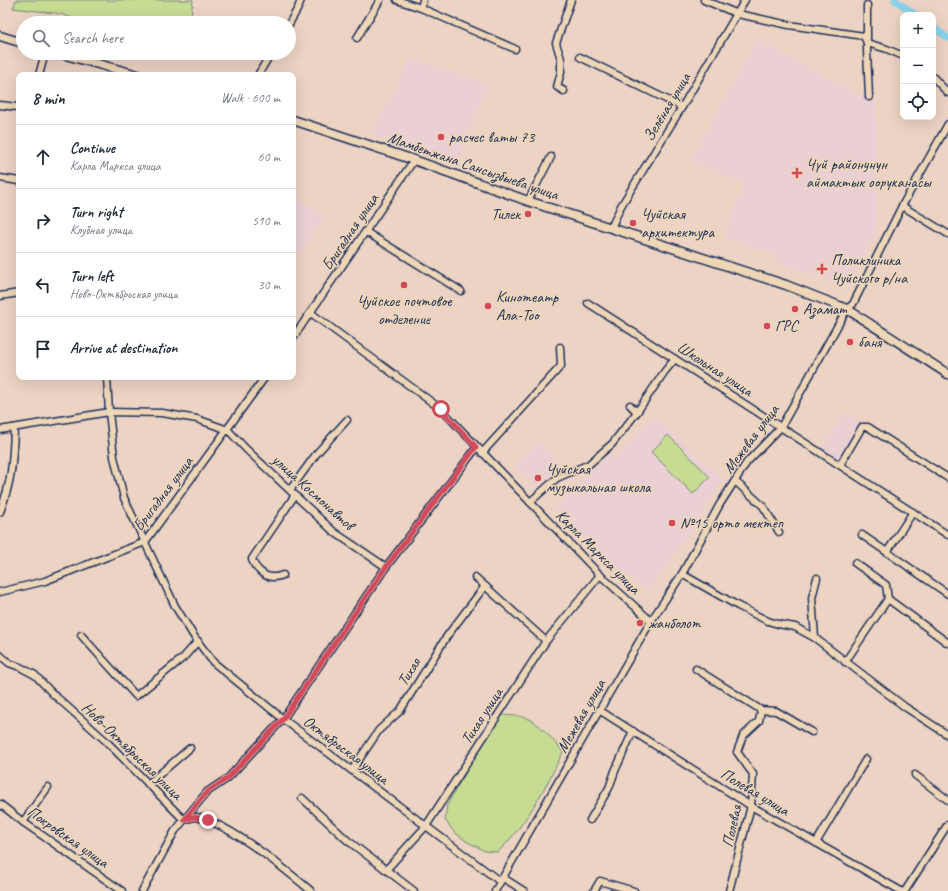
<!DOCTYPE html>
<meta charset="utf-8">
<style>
:root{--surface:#fff;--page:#f6f6f7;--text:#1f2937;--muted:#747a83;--line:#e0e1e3}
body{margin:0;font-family:Caveat,sans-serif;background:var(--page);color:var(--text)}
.controls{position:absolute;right:12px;top:12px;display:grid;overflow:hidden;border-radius:8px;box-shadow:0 4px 16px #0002}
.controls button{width:36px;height:36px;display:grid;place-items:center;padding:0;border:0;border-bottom:1px solid var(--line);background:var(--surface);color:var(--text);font:20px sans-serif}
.stop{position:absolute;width:12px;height:12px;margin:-9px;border:3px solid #d1495b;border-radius:50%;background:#fff}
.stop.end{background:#d1495b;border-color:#fff;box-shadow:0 1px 4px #0008}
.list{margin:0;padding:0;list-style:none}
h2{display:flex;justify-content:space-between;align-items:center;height:52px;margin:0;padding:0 16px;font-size:17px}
h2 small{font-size:13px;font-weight:400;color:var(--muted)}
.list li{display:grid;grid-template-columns:26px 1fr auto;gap:12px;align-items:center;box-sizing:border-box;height:64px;padding:0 16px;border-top:1px solid var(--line)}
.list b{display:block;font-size:15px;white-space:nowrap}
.list p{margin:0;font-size:13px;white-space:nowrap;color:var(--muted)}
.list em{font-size:13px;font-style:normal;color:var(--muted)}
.icon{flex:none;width:22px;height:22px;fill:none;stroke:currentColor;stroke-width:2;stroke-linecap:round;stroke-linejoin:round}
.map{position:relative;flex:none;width:948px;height:891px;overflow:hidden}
.search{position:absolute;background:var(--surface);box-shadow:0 4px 16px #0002;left:16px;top:16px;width:280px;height:44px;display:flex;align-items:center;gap:10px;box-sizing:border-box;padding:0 14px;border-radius:22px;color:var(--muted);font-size:15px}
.panel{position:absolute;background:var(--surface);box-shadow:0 4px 16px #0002;left:16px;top:72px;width:280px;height:308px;border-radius:8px}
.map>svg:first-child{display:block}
.built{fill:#ead0d3}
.green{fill:#c5dc92;stroke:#708678}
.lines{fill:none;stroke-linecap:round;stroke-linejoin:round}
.canal{stroke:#8ad2eb;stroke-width:7}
.minor-casing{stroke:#1b2f5e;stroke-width:9}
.major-casing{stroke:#1b2f5e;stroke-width:11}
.minor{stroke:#eed6b6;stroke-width:6}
.major{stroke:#eed6b6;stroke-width:8}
.route{stroke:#d1495b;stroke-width:5}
.poi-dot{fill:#d1495b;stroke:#eed6b6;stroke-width:1.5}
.labels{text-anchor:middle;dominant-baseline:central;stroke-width:3;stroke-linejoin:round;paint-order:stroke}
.street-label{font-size:16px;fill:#1b2f5e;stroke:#eed6b6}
.poi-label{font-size:16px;fill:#1b2f5e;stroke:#eed6b6;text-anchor:start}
</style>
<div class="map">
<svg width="948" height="891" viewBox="0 0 948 891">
<rect width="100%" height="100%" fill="#ecd3c3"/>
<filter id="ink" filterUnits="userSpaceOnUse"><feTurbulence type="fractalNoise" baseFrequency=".025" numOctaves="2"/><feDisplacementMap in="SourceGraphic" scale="8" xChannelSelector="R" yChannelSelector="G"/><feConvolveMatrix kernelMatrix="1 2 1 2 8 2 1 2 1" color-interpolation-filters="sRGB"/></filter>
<g filter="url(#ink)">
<g class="built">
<polygon points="757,39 876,104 876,231 849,290 820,278 777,262 777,256 725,238 744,184 690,161"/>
<polygon points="410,58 488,84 456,164 371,135 392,96"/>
<polygon points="293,196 324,217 293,264"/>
<polygon points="845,413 861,424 840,462 821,449"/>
<polygon points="654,416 723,479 694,528 647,591 595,551 555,507 608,454 614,459"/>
<polygon points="539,442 562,466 538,490 515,465"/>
</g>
<g class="green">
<polygon points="16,0 193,0 190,23 86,23 61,14 13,8"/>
<polygon points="668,435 710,477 693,494 651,452"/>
<path d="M502,715C509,716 519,715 527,718C540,723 554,741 563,752C546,787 526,825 498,852L485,851L466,841L453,831L445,820L447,805L457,787Z"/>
</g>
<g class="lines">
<g class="canal">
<polyline points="895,0 916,15"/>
<polyline points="933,27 948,38"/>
</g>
<defs>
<g id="minor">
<polyline points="397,0 421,8 515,49"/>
<polyline points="704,0 738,14 789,25 864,36 867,43 887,49 903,56"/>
<polyline points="867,5 867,50 869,97"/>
<polyline points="421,8 423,0"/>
<polyline points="289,24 298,8 301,0"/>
<polyline points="357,38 380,0"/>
<polyline points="580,57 682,107"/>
<polyline points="39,75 45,53"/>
<polyline points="258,75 271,53"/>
<polyline points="933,77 948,93"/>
<polyline points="564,91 557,87 561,72 561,59 556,43 571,0"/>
<polyline points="0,105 17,107 19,106"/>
<polyline points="0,178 19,181"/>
<polyline points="528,201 551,157"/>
<polyline points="902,206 948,234"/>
<polyline points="611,228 621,206 682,107 745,0"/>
<polyline points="366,232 461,291"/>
<polyline points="0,296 19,293"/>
<polyline points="588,303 948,535"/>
<polyline points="311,313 441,409 600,575 651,621"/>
<polyline points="293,338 414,160"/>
<polyline points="107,377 109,412 114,457 124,498 175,606 195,638 213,662 283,719 498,880 505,879 524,891"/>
<polyline points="630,405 637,412 665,371 675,359"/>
<polyline points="0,430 109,412 162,413 197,419 228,430 246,449 334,532 386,567"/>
<polyline points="482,453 561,366 560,347"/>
<polyline points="840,465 862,427 868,427 948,478"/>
<polyline points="735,481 763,506 779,532"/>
<polyline points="290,490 317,453 347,420"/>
<polyline points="530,502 557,478 589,464 612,444 637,412"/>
<path d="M0,512C12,481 13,460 14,428"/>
<polyline points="862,535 948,594"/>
<polyline points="887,552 913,512"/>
<polyline points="855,563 886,585 888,599"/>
<polyline points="682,574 738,606 768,621 778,624 795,627 815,638 905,707 948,735"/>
<path d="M283,575C280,576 277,577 274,577C264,578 254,567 252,559L295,495"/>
<polyline points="475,577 546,641"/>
<polyline points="0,592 45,581 145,542 265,377"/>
<polyline points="81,635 136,696 184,657 198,641"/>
<polyline points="815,638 812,598 817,578"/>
<path d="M0,655L9,663L20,667L35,675L52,693L106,741L184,820C188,819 192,817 196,817C227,822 286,870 311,891"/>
<polyline points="845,662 888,599 948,643"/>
<polyline points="696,669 761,710 776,711 812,732"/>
<polyline points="599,710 751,806 901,891"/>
<polyline points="352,770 379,730 400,711 447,636 485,586"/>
<polyline points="915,775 948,800"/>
<polyline points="148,784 190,748"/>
<polyline points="302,798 347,840 414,891"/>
<polyline points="0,804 23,822 122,891"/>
<polyline points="590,820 609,788 615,771 633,731"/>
<polyline points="23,822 48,787"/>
<polyline points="816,843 866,759"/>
<polyline points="386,870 426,826 546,641 600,575"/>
<polyline points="142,891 175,831 207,792 228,778 283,719 386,567 477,447"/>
<polyline points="495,891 651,621 682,574 720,504 747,462 781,427 847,309 853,304 902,206 948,124"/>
<polyline points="594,891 600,881 634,891"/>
<polyline points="729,891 751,806 753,774 737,752 743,736 759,721 761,710"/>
<polyline points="905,891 948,824"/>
</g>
<g id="major">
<polyline points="0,36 23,43"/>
<polyline points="58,53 138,75"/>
<polyline points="293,120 414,160 528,201 786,285 847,309 948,374"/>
</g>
</defs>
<use href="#minor" class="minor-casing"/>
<use href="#major" class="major-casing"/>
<use href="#minor" class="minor"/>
<use href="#major" class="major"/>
</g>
</g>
<g class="lines" filter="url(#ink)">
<polyline class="route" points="208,820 194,817 184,820 207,792 228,778 283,719 386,567 476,447 441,409"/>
</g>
<g class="poi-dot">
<circle cx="441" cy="137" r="4"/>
<path d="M795 167h4v4h4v4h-4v4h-4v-4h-4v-4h4z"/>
<circle cx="528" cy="214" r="4"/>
<circle cx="633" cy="223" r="4"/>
<path d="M820 263h4v4h4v4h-4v4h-4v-4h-4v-4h4z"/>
<circle cx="404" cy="285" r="4"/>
<circle cx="488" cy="306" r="4"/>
<circle cx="795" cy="309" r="4"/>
<circle cx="767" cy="326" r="4"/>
<circle cx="850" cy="342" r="4"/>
<circle cx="538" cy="478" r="4"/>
<circle cx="672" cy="523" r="4"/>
<circle cx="640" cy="623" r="4"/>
</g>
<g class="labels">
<g class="street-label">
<text transform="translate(667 107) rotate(-59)">Зелёная улица</text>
<text transform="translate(473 166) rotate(19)">Мамбетжана Сансызбыева улица</text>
<text transform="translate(350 232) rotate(-56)">Бригадная улица</text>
<text transform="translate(715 369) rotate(33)">Школьная улица</text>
<text transform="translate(751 439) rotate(-53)">Межевая улица</text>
<text transform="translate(313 492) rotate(42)">улица Космонавтов</text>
<text transform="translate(163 494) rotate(-53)">Бригадная улица</text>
<text transform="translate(598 552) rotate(45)">Карла Маркса улица</text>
<text transform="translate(409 672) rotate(-58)">Тихая</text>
<text transform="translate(482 716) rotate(-57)">Тихая улица</text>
<text transform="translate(581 716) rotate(-60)">Межевая улица</text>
<text transform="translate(346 750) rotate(37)">Октябрьская улица</text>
<text transform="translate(132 751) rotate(44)">Ново-Октябрьская улица</text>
<text transform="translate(755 792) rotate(31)">Полевая улица</text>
<text transform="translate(732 826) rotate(-77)">Полевая</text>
<text transform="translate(68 837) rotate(35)">Покровская улица</text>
</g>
<g class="poi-label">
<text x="449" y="137">расчес ваты 73</text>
<text x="806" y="164">Чүй районунун<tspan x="806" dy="18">аймактык ооруканасы</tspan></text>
<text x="520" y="214" text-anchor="end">Тилек</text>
<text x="641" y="214">Чуйская<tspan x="641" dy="18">архитектура</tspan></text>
<text x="831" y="260">Поликлиника<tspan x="831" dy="18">Чуйского р/на</tspan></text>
<text x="496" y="297">Кинотеатр<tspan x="496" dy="18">Ала-Тоо</tspan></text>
<text x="404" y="301" text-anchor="middle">Чуйское почтовое<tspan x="404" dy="18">отделение</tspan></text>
<text x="803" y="309">Азамат</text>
<text x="775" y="326">ГРС</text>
<text x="858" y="342">баня</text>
<text x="546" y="469">Чуйская<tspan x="546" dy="18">музыкальная школа</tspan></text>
<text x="680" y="523">№15 орто мектеп</text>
<text x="648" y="623">жанболот</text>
</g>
</g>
</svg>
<div class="controls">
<button>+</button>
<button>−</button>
<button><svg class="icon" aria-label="locate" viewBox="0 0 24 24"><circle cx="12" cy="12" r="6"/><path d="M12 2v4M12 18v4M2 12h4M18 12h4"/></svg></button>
</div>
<div class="stop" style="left:441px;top:409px"></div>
<div class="stop end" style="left:208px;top:820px"></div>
<div class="search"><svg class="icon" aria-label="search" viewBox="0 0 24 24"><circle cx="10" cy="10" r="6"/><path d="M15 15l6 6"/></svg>Search here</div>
<section class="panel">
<h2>8 min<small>Walk · 600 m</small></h2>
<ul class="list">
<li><svg class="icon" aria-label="ahead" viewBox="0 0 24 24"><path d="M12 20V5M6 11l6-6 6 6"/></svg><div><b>Continue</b><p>Карла Маркса улица</p></div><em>60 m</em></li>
<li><svg class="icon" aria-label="right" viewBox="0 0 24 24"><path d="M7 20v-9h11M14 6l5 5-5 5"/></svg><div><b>Turn right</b><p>Клубная улица</p></div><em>510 m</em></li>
<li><svg class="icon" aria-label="left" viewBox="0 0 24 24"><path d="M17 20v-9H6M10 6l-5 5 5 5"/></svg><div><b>Turn left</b><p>Ново-Октябрьская улица</p></div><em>30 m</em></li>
<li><svg class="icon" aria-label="arrive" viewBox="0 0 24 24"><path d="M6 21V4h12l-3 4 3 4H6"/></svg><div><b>Arrive at destination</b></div></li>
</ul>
</section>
</div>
